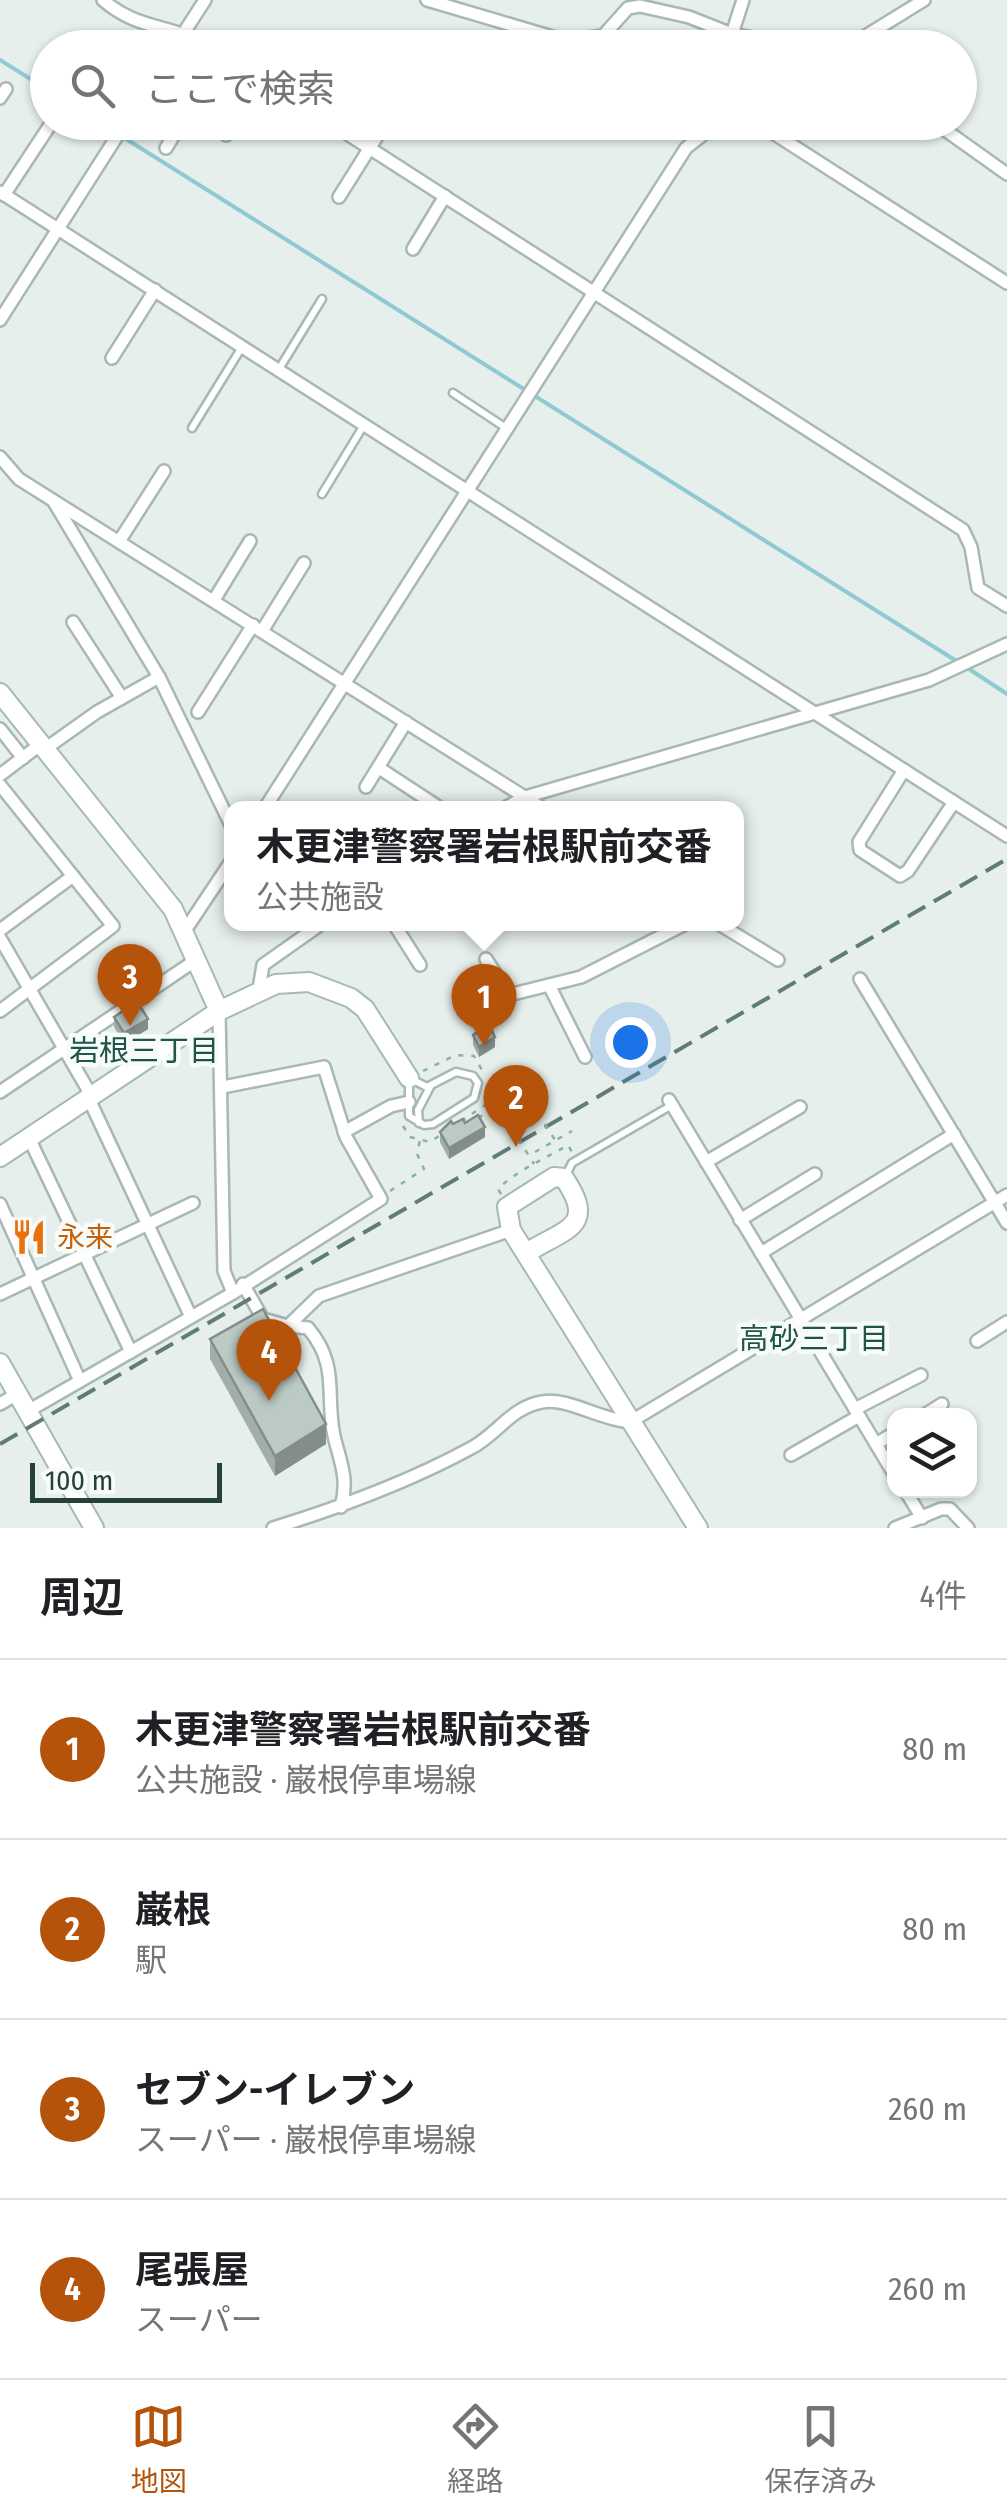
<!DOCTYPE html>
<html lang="ja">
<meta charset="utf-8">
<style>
:root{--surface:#fff;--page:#f2f2f2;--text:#202124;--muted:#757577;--line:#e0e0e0;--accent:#b45309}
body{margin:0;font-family:"Fira Sans Condensed","Noto Sans JP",sans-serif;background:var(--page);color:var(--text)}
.controls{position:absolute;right:30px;bottom:30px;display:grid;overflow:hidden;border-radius:20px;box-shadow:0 2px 8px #0004}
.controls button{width:90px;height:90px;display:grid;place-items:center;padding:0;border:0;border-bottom:2px solid var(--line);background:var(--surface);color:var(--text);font:50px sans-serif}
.scale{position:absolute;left:30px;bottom:25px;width:192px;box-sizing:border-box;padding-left:10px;border:5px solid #24423a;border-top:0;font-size:28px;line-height:35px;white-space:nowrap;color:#24423a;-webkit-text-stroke:8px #f7fbf9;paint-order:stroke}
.you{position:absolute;left:630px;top:1042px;width:35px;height:35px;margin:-25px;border:8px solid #fff;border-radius:50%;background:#1a73e8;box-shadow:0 0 0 15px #1a73e833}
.badge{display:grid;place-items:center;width:65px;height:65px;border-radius:50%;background:var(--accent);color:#fff;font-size:32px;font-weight:700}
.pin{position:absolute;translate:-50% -82px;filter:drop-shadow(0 2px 5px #0008)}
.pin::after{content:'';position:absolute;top:52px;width:35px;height:30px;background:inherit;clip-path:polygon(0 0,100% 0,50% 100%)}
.popup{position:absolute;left:224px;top:801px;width:520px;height:130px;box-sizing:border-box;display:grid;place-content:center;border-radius:20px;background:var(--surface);filter:drop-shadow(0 2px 8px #0005);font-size:32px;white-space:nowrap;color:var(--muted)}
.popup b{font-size:38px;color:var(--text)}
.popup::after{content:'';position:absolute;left:50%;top:100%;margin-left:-20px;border:20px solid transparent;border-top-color:var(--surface)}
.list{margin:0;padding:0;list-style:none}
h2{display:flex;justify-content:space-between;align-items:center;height:130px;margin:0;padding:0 40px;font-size:42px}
h2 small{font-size:32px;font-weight:400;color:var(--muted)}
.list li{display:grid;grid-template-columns:65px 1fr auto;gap:30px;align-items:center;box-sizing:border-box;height:180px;padding:0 40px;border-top:2px solid var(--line)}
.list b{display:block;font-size:38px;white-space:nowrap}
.list p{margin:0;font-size:32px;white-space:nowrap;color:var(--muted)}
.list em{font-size:32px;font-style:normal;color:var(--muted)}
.icon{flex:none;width:55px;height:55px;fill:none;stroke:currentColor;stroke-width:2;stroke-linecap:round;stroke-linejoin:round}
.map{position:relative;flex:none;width:1007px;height:1528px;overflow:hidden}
.search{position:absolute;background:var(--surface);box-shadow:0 2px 8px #0004;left:30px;right:30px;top:30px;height:110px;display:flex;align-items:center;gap:25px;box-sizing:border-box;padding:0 35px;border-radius:55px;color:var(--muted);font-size:38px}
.sheet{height:850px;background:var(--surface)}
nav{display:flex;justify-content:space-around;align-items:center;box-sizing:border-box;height:140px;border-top:2px solid var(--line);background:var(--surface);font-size:28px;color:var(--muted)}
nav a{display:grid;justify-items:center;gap:5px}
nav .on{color:var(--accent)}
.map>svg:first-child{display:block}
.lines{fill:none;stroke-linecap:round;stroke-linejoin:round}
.stream{stroke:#8ec9d4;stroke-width:4}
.lane-casing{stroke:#a8b8b2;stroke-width:11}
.street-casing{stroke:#a8b8b2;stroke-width:16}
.secondary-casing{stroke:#a4bbb3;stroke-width:22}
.path{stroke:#86b3a5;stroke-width:2.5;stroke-dasharray:5 8;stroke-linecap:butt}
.lane{stroke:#fff;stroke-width:6}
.street{stroke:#fff;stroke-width:11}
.secondary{stroke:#fff;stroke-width:18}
.rail{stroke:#5f7d75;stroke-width:4;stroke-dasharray:20 10;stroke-linecap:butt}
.path-bridge{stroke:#86b3a5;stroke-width:2.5;stroke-dasharray:5 8;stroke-linecap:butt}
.wall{fill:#a1aea9}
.shaded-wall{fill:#838d89}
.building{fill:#bbcac4;stroke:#838d89;stroke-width:2.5}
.labels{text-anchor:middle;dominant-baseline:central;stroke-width:9;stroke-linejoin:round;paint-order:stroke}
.food-label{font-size:28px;fill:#c56008;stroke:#f7fbf9;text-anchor:start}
.neighbourhood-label{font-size:30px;fill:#1f5548;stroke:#f7fbf9}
</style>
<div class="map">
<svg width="1007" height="1528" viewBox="0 0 1007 1528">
<rect width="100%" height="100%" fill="#e6efeb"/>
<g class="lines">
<g class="stream">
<polyline points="0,60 48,90"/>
<polyline points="99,122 958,662"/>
<polyline points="966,667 1007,694"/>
</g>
<defs>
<g id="lane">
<polyline points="279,369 322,299"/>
<polyline points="453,393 506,428"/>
<polyline points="192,428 242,347"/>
<polyline points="322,494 364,425"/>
<polygon points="456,1072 473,1076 478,1083 474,1098 433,1124 424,1125 409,1116 409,1078 427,1087"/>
<polyline points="419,1123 418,1110 430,1087"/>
<polyline points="565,1177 572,1163 672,1105"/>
</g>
<g id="street">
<path d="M103,0C138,31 171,23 212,48"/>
<polyline points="427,0 566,41 603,36 628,8 640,6 689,17 732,34 806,48"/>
<polyline points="732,34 743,0"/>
<polyline points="174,48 205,0"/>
<polyline points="846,48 924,0"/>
<polyline points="0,98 6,89"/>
<polyline points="329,122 963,530 971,547 978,588 1007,606"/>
<polyline points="756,122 1007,283"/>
<polyline points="934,122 1007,174"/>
<polyline points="226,135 234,122"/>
<polyline points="166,148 182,122"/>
<polyline points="0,192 1007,836"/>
<polyline points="4,195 52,122"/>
<polyline points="339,197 386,122"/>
<polyline points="413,249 445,196"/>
<polyline points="0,320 126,122"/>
<polyline points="112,358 155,290"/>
<polyline points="0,457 19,479 542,808"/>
<polyline points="54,502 159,677 232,827"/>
<polyline points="120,540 164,471"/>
<polyline points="214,600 250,541"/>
<polyline points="73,622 122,698"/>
<polyline points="262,631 304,563"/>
<polyline points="198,712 253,625"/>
<polyline points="0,729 23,758"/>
<polyline points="45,749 97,712 159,677"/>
<polyline points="379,768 440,808"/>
<polyline points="904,770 859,842 860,850 900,876 908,871 954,802"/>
<polyline points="0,775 41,744"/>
<polyline points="0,785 113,926 0,1011"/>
<polyline points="366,787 406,722"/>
<polyline points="265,808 686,148 719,122"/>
<polyline points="505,808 525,797 929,680 1007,644"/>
<polyline points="394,924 420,965"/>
<polyline points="719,924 778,960"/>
<polyline points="0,930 73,876"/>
<polyline points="184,932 232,860"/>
<polyline points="0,938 91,1095"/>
<polyline points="486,959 509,995 581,977 685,924"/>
<polyline points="860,979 1007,1223"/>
<polyline points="549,985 585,1057"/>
<polyline points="259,989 263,965 321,924"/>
<polyline points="219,1011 224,1271 233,1293"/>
<polyline points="0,1092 196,960"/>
<polyline points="88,1097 191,1317"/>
<polyline points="669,1100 894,1474"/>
<polyline points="344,1132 391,1106 409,1102"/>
<polyline points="28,1136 131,1352"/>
<polyline points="706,1162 800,1107"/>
<polyline points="0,1204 80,1381"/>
<polyline points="740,1220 815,1174"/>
<polyline points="761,1253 954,1134"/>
<polyline points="243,1284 263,1319 288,1326"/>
<polyline points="0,1294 193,1203"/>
<polyline points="977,1341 1007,1322"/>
<polyline points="0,1404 17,1394"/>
<polyline points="855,1409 921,1375"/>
<polyline points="28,1411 233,1293 381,1199 346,1137 324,1067 223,1087"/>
<polyline points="923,1416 942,1404"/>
<polyline points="876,1444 894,1433"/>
<polyline points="791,1455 859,1416"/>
<polyline points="905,1490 922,1518"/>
<path d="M341,1507C349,1479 340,1461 334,1436C325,1395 340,1366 308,1328L288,1326L319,1296L511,1230"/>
<path d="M273,1528C341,1507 409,1482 473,1447C498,1433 512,1407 542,1402C567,1397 598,1419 630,1422L1007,1195"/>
<polyline points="895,1528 941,1509 950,1509 968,1528"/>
</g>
<g id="secondary">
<polyline points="0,693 173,909 219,1011"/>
<polyline points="0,1157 219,1011 276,984 309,982 351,998 365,1009 409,1078"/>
<path d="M526,1253C567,1228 597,1227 564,1178L554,1177L507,1207L511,1230L698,1528"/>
<polyline points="0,1363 94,1528"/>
</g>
</defs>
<use href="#lane" class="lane-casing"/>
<use href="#street" class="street-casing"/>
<use href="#secondary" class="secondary-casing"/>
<g class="path">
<polyline points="423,1071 456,1055 474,1056 482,1070"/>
<polyline points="478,1118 498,1106"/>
<polyline points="461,1121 490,1102 493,1088 489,1081"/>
<polyline points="518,1125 538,1113"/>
<polyline points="403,1126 410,1137 430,1142 442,1134"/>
<polyline points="535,1152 572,1131"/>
<polyline points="390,1191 424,1169 417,1154 420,1140"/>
<path d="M501,1194L498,1189C517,1170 545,1159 568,1145L572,1152"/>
</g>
<use href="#lane" class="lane"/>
<use href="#street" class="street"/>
<use href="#secondary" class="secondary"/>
<polyline class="rail" points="0,1444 1007,859"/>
<g class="path-bridge">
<polyline points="498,1106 534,1164"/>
<polyline points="538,1113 555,1140"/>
</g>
</g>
<g class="wall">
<polygon points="114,1017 148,1029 124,1044 114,1027"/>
<polygon points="473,1035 495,1047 479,1057 473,1045"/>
<polygon points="465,1123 485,1137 449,1159 440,1142 440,1132 453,1124"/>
<polygon points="210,1339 326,1444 275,1476 210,1359"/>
</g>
<g class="shaded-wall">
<polygon points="148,1019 148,1029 124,1044 124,1033"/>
<polygon points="495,1037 495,1047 479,1057 479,1047"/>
<polygon points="485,1127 485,1137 449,1159 449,1148"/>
<polygon points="326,1424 326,1444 275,1476 275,1456"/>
</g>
<g class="building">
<polygon points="137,1001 148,1019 124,1033 114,1017"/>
<polygon points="489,1025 495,1037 479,1047 473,1035"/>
<polygon points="478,1115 485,1127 449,1148 440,1132 451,1121 453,1124 463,1119 465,1123"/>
<polygon points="263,1309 326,1424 275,1456 210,1339"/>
</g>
<defs>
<symbol id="restaurant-bare" viewBox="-9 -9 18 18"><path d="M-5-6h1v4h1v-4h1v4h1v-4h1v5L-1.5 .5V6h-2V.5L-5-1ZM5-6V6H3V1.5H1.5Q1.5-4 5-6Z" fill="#e8710a" stroke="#f7fbf9" stroke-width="2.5" paint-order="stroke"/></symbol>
</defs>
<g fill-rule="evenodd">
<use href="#restaurant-bare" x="4" y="1212" width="50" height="50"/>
</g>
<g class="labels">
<g class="food-label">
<text x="57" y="1237">永来</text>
</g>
<g class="neighbourhood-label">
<text x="144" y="1051">岩根三丁目</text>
<text x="814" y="1339">高砂三丁目</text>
</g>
</g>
</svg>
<div class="controls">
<button><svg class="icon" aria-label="layers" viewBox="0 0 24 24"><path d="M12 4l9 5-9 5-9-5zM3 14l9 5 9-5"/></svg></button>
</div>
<div class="scale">100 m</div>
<div class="you"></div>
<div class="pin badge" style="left:484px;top:1046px">1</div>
<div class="popup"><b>木更津警察署岩根駅前交番</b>公共施設</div>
<div class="pin badge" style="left:516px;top:1147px">2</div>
<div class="pin badge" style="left:130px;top:1026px">3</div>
<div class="pin badge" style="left:269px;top:1401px">4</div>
<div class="search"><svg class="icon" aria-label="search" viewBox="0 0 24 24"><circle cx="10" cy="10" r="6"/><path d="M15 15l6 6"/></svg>ここで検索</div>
</div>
<section class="sheet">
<h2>周辺<small>4件</small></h2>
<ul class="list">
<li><span class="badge">1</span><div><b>木更津警察署岩根駅前交番</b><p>公共施設 · 巌根停車場線</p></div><em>80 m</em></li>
<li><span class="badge">2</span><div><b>巌根</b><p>駅</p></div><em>80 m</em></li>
<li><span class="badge">3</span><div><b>セブン-イレブン</b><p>スーパー · 巌根停車場線</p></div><em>260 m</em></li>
<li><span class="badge">4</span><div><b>尾張屋</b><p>スーパー</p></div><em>260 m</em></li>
</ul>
</section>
<nav>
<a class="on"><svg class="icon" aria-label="map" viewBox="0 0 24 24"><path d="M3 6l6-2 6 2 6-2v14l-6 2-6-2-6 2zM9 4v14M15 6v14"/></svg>地図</a>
<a><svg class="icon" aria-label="directions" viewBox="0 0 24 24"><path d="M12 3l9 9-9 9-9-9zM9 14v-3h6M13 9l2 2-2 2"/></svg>経路</a>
<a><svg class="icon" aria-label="saved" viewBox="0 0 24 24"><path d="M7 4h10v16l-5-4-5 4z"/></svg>保存済み</a>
</nav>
